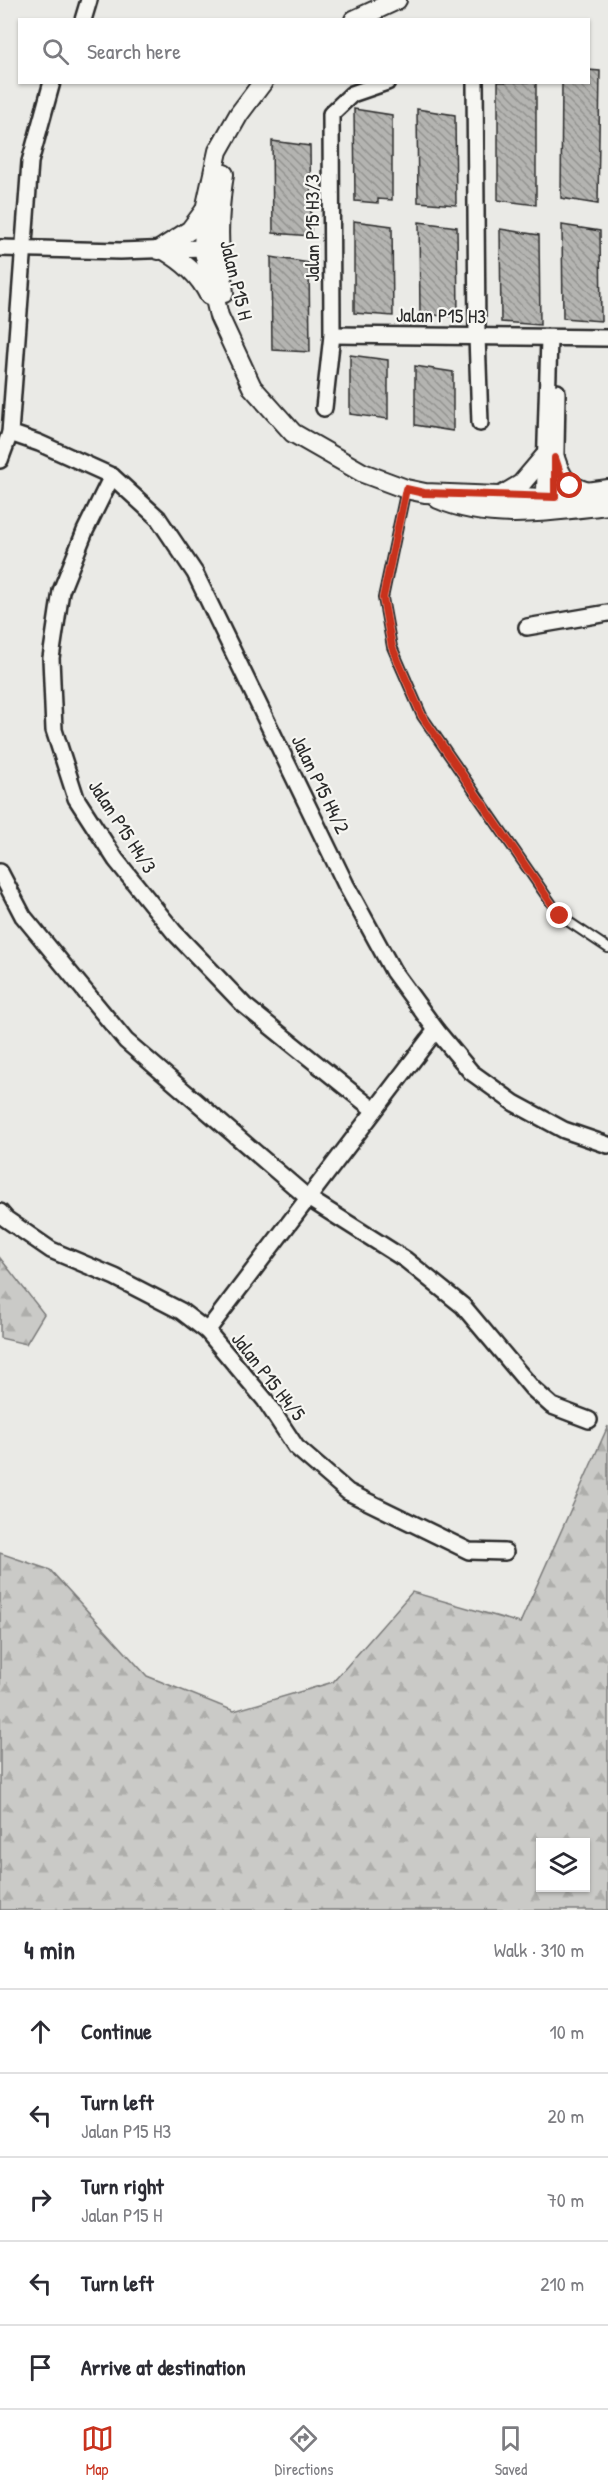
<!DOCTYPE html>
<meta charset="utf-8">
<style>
:root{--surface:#fff;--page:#f7f7f7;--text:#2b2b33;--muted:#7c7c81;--line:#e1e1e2;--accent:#c8321e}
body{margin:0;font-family:"Patrick Hand",sans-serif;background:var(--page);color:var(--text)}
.controls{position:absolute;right:18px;bottom:18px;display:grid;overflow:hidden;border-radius:0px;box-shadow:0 2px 4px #0004}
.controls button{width:54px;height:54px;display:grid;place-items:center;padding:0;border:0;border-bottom:2px solid var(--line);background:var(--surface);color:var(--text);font:30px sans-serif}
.stop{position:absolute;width:18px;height:18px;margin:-14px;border:4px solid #c8321e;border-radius:50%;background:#fff}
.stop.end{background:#c8321e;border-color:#fff;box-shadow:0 2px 6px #0008}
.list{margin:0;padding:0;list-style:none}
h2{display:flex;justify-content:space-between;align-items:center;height:78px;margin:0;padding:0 24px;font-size:26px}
h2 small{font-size:20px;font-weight:400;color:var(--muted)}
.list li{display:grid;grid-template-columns:39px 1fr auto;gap:18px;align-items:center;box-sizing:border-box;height:84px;padding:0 24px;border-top:2px solid var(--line)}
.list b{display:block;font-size:22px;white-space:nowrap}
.list p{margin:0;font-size:20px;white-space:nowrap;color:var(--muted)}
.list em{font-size:20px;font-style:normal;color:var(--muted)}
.icon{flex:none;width:33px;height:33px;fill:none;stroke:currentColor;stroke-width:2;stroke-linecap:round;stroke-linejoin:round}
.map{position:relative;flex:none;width:608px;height:1910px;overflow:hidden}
.search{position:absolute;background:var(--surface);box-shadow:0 2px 4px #0004;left:18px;right:18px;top:18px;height:66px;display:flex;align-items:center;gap:15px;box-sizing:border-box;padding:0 21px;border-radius:0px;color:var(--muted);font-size:22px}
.sheet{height:498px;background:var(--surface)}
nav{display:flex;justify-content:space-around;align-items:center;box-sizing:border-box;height:84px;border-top:2px solid var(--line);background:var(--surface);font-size:16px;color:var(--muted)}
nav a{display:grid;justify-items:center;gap:3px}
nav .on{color:var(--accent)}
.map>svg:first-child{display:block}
.forest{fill:url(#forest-firs);stroke:#7a7a79;stroke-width:1.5;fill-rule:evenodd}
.building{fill:url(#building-back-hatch);stroke:#2b2b2b;stroke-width:1.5}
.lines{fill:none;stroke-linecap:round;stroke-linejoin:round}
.service-casing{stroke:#2b2b2b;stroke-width:12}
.minor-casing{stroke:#2b2b2b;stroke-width:20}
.tertiary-casing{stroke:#2b2b2b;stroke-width:22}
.service{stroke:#f6f6f2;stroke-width:8}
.minor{stroke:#f6f6f2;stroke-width:15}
.tertiary{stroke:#f6f6f2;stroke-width:18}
.route{stroke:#c8321e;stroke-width:8}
.labels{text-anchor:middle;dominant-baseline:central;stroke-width:4.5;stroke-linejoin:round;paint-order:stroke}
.street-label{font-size:20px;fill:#2b2b2b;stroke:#f6f6f2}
</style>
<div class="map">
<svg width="608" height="1910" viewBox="0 0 608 1910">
<defs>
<pattern id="forest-firs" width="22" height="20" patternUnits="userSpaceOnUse" patternTransform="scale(1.5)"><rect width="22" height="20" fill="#cacac7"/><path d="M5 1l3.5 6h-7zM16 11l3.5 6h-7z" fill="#aeaeab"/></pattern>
<pattern id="building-back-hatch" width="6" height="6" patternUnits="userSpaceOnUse" patternTransform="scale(1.5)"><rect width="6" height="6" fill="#b4b4b1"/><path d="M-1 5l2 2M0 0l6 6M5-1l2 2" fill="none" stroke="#939390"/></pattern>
</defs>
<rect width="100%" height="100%" fill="#eaeae6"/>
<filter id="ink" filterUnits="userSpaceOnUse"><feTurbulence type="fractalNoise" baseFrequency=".0167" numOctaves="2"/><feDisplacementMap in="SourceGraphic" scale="12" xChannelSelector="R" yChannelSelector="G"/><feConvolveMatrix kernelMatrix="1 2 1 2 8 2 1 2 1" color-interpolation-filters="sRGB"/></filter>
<g filter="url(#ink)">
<g class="forest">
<polygon points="0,1258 44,1314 26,1344 0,1338"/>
<path d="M608,1426V1910H0V1553L50,1570L147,1676L234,1711L333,1682L412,1592L520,1623ZM540,1842H586V1888H540Z"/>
</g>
<g class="building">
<polygon points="588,70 600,71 598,204 561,198 562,82 588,82"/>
<polygon points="498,82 536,82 536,205 498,200"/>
<polygon points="354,109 392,115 392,200 378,199 378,203 355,201"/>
<polygon points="417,109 455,115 456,205 418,202"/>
<polygon points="272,141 310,146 311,236 273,233"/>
<polygon points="354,221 392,226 393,316 354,313"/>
<polygon points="419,222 457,227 458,317 420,314"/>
<polygon points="562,225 600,231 601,321 563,318"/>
<polygon points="500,229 539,235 540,325 501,322"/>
<polygon points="271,257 309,263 310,352 272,350"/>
<polygon points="350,355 388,360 388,419 350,414"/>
<polygon points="415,366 453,372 453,431 415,425"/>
</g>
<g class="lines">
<defs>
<polyline id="service" points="406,489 383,598 392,647 422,716 560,916 608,948"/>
<g id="minor">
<polyline points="83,20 89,0"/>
<polyline points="475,82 477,336 480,423"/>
<polyline points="0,248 120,251 203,248"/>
<polyline points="332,335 608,338"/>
<polyline points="324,408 332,335 331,114 352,94 387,82"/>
<polyline points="10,433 39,443 112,476 158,518 195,573 346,885 393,971 436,1030 471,1072 514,1103 564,1130 608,1145"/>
<polyline points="0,460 10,433 30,162 52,82"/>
<polyline points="112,476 85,531 61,591 51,658 54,730 76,798 116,860 174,932 244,1005 374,1110"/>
<polyline points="555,506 557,392"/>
<polyline points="544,508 549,338"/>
<polyline points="527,627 608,613"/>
<polyline points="0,872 23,916 126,1041 308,1198 406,1260 463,1306 532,1388 552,1406 589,1420"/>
<polyline points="0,1212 6,1219 51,1250 115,1277 181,1311 207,1331 265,1400 296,1447 348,1492 469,1551 505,1552"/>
<polyline points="207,1331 436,1030"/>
</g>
<g id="tertiary">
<polyline points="354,20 397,0"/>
<polyline points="263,82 239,114 218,151 205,210 203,248 219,316 252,387 293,433 363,473 406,489 425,493 544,498 608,489"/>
<polyline points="159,250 190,230 205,210"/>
<path d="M164,250C184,262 199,275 209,295"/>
<path d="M224,293C218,247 217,220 224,174"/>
<path d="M555,458C562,479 566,485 588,492"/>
<polyline points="501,496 521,484 544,457"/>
<path d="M438,499C491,522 553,511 608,505"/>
</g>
</defs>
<use href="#service" class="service-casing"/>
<use href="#minor" class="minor-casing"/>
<use href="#tertiary" class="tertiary-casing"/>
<use href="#service" class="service"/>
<use href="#minor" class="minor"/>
<use href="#tertiary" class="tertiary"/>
</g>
</g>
<g class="lines" filter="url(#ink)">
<polyline class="route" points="560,916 422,716 392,647 383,598 406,489 424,493 555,497 555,458 560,473 570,486"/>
</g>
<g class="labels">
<g class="street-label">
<text transform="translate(311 228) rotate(-90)">Jalan P15 H3/3</text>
<text transform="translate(237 280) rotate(76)">Jalan P15 H</text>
<text transform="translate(441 315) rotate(1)">Jalan P15 H3</text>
<text transform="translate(321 784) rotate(64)">Jalan P15 H4/2</text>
<text transform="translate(123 826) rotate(57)">Jalan P15 H4/3</text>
<text transform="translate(269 1376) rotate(52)">Jalan P15 H4/5</text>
</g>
</g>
</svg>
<div class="controls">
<button><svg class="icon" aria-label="layers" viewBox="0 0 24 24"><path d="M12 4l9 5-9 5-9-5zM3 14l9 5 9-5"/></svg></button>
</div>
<div class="stop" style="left:570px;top:486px"></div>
<div class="stop end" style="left:560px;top:916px"></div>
<div class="search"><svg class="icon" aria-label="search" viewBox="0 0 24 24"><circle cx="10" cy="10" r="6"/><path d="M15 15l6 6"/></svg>Search here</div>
</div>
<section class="sheet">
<h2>4 min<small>Walk · 310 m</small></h2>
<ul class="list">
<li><svg class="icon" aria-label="ahead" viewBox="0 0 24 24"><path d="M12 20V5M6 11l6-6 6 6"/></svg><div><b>Continue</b></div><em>10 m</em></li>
<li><svg class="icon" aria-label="left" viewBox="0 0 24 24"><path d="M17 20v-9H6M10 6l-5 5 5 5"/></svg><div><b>Turn left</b><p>Jalan P15 H3</p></div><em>20 m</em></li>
<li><svg class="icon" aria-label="right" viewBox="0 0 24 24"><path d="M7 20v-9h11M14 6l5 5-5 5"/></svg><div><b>Turn right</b><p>Jalan P15 H</p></div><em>70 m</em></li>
<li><svg class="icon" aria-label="left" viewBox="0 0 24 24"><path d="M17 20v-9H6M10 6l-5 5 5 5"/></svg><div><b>Turn left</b></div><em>210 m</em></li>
<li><svg class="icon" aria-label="arrive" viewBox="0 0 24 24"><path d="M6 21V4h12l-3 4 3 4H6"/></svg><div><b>Arrive at destination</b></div></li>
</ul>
</section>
<nav>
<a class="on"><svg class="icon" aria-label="map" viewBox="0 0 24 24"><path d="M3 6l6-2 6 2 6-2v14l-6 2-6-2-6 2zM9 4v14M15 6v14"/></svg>Map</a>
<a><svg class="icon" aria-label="directions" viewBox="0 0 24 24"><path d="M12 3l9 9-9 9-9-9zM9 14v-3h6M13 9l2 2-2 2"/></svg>Directions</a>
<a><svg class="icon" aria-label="saved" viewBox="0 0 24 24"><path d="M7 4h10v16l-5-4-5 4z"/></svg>Saved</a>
</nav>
